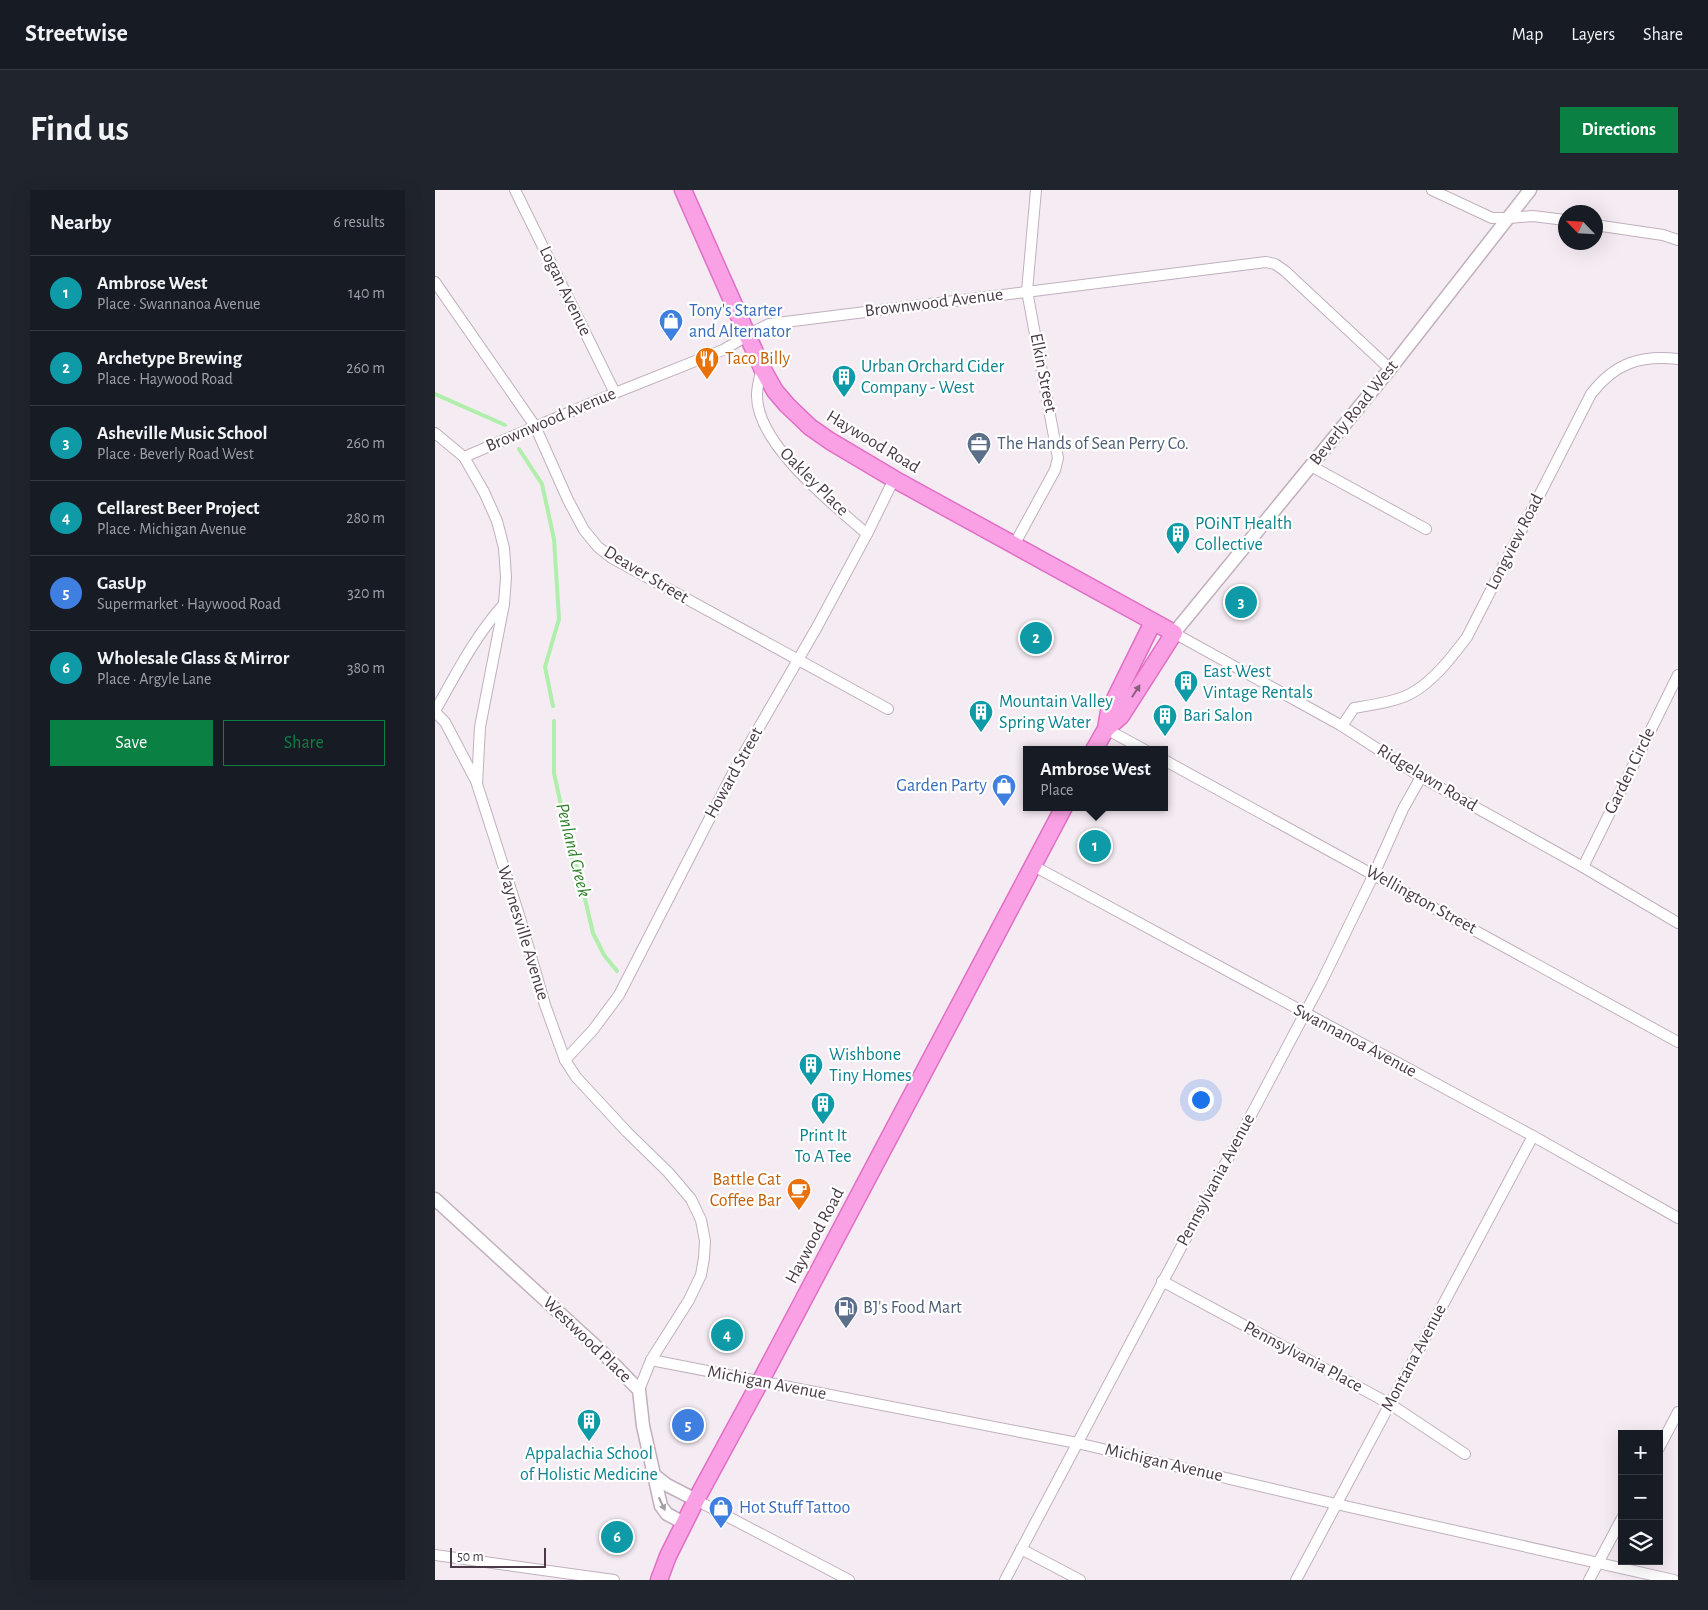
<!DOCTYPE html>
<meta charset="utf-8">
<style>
:root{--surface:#171b24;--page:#20242c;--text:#f1f3f6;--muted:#9ea1a6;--line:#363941;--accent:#0b8043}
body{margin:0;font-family:"Alegreya Sans",sans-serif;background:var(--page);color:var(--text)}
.controls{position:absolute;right:15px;bottom:15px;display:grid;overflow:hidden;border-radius:0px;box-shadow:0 5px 20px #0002}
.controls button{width:45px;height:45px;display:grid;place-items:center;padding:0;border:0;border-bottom:1px solid var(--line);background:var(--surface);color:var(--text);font:25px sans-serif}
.compass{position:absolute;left:1123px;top:15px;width:45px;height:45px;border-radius:50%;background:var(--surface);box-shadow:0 5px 20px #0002;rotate:295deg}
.scale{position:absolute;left:15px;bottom:12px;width:96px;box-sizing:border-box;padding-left:5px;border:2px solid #4a3a47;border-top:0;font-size:14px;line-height:18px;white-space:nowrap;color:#4a3a47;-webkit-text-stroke:4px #fff;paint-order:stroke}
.you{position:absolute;left:765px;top:909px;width:18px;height:18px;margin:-12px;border:4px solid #fff;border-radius:50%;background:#1a73e8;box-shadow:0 0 0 8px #1a73e833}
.badge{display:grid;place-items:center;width:32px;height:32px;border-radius:50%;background:var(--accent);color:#fff;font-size:16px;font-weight:700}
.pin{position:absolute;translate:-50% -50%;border:2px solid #fff;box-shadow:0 1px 5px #0006}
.popup{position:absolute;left:588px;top:556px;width:145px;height:65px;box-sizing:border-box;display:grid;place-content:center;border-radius:0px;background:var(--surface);filter:drop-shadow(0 1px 4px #0005);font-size:16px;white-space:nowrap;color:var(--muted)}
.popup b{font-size:19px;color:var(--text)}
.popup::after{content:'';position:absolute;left:50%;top:100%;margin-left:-10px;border:10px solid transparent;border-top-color:var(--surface)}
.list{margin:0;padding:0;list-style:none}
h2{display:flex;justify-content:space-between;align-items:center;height:65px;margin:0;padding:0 20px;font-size:21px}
h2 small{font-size:16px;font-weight:400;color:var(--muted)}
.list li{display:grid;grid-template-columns:32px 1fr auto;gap:15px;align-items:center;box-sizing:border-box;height:75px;padding:0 20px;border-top:1px solid var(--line)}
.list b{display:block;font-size:19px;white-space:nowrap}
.list p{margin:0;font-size:16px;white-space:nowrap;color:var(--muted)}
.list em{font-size:16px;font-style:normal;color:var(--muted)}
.actions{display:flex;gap:10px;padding:15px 20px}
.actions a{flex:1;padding:11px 0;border:1px solid var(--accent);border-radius:0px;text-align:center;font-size:18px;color:var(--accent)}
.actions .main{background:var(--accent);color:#fff}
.icon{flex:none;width:28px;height:28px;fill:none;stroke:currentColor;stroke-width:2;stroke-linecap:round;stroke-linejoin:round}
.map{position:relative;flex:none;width:1243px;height:1390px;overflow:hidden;border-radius:0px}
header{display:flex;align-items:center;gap:30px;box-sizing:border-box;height:70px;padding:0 25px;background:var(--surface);border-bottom:1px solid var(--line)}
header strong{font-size:24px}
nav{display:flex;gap:28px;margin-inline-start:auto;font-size:18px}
.intro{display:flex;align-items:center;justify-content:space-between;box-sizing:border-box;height:120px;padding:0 30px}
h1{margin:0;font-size:35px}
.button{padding:12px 22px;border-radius:0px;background:var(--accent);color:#fff;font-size:18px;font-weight:700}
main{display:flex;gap:30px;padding:0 30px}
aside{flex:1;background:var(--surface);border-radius:0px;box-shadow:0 5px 20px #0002}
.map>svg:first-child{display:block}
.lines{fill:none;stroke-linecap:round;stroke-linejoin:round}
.stream{stroke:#b0eeac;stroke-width:4}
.minor-casing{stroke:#c1afbd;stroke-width:12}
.tertiary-casing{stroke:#c1afbd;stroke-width:15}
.primary-casing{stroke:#e06fc5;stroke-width:19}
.minor{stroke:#fff;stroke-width:10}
.tertiary{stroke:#fff;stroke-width:12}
.primary{stroke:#faa0e4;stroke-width:16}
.oneway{fill:#885e7e}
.oneway2{fill:#a49ca3}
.labels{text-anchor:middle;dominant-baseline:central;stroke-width:4.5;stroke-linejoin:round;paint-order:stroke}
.street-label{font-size:18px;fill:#4a3a47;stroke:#fff}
.shop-label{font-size:18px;fill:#366cbe;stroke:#fff;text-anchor:start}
.food-label{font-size:18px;fill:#c56008;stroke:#fff;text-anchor:start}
.culture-label{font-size:18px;fill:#0d838f;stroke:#fff;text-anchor:start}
.service-label{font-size:18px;fill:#4e5e75;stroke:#fff;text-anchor:start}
.water-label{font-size:19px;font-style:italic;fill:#2e822a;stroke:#fff}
</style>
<header>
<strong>Streetwise</strong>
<nav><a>Map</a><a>Layers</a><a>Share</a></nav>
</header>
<div class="intro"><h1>Find us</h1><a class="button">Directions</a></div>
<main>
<aside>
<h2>Nearby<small>6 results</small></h2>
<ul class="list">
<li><span class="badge" style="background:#0f9aa8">1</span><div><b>Ambrose West</b><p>Place · Swannanoa Avenue</p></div><em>140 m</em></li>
<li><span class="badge" style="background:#0f9aa8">2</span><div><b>Archetype Brewing</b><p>Place · Haywood Road</p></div><em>260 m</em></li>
<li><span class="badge" style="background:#0f9aa8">3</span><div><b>Asheville Music School</b><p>Place · Beverly Road West</p></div><em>260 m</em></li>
<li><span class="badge" style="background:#0f9aa8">4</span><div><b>Cellarest Beer Project</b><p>Place · Michigan Avenue</p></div><em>280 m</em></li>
<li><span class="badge" style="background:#3f7fe0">5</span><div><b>GasUp</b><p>Supermarket · Haywood Road</p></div><em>320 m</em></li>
<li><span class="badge" style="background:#0f9aa8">6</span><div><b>Wholesale Glass &amp; Mirror</b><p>Place · Argyle Lane</p></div><em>380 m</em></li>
</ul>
<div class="actions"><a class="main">Save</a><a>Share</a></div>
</aside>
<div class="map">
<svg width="1243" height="1390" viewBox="0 0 1243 1390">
<rect width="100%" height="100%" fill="#f5ecf3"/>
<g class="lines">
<g class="stream">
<polyline points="0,204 70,235"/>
<polyline points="84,259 107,294 119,349 124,429 110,477 118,516"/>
<polyline points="119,531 119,583 138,671 143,679 158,743 169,765 182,781"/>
</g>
<defs>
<g id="minor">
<polyline points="80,0 180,203"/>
<polyline points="997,0 1057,28 1074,28 1098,26 1130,30"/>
<polyline points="1160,35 1228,45 1243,50"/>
<polyline points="0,92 100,236 133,310 149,340 163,357 177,368 453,519"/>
<path d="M327,178C325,187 322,196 322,205C321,254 398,314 432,344"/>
<polyline points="0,243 29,267 49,302 62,331 69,358 71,387 69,414 45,537 42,594 85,728 110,815 130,870 141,887 192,942 233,982 256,1009 266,1030 270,1051 269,1068 266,1085 254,1110 216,1170 204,1200"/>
<polyline points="29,267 180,203 288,160 322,140 334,134 831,72 840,74 850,81 955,179"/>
<polyline points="876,276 991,339"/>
<polyline points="579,355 620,280 623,268 592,101 601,0"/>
<polyline points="739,443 907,536 986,587 1148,677 1243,733"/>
<path d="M0,521C21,484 40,446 69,414"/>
<polyline points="0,522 10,532 42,593"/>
<path d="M907,536L919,518C937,515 959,512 975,504C998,492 1017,467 1032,447L1156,204C1180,173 1205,165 1243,169"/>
<polyline points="671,539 710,560"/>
<polyline points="729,570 1243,852"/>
<polyline points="597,675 1098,946 1243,1028"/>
<polyline points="1148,677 1243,485"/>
<polyline points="130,870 158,840 184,805 300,579 382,437 432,344 459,289"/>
<polyline points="727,1091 955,1214 1030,1264"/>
<polyline points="216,1170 642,1253 901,1314 1239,1390"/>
<polyline points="1224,1258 1243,1222"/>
<polyline points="261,1310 414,1390"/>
<polyline points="586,1359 645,1390"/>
<polyline points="0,1365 179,1390"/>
<polyline points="570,1390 887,791 939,684 968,619 986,587"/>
<polyline points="861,1390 1098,946"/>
<polyline points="1154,1390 1187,1328"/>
</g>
<g id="tertiary">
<polyline points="739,443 955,179 1095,0"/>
<polyline points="0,1009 166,1161 204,1200 208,1236 226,1316 232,1324 249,1333"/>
<polyline points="219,1285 232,1295 261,1310"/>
</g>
<g id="primary">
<polyline points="248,0 327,178 340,201 352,215 375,237 395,251 459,289 739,443 686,526 671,539"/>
<polyline points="659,560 671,539 674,521 718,432"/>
<polyline points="224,1390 233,1366 261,1310 325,1192 629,617"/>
</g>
</defs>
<use href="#minor" class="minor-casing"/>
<use href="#tertiary" class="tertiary-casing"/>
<use href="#primary" class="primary-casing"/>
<use href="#minor" class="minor"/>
<use href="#tertiary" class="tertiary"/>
<use href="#primary" class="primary"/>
</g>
<defs><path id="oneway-solid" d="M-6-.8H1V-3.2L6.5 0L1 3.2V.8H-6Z" transform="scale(1.25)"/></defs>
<use class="oneway" href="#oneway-solid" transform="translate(701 501) rotate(-57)"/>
<use class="oneway2" href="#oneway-solid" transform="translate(227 1314) rotate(65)"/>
<defs>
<symbol id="shop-pin" viewBox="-11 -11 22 30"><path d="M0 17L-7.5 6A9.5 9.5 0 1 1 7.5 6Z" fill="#3f7fe0" stroke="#fff"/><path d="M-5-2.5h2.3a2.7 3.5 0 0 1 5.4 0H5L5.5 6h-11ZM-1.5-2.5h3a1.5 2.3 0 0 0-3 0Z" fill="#fff"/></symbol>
<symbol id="restaurant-pin" viewBox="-11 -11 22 30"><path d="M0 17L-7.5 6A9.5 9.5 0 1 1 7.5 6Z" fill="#e8710a" stroke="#fff"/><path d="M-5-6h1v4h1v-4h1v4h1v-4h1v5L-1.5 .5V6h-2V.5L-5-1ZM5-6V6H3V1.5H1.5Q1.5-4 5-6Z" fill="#fff"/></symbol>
<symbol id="building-pin" viewBox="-11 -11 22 30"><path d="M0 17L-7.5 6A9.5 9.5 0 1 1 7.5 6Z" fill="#0f9aa8" stroke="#fff"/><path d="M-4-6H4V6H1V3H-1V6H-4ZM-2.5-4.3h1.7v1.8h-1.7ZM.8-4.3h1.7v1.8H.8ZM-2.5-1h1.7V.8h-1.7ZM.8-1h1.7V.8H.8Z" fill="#fff"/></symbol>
<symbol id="office-pin" viewBox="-11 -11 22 30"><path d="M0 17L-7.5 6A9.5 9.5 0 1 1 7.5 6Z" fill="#5c6f8a" stroke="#fff"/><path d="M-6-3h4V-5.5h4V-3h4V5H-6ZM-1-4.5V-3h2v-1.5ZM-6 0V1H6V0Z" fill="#fff"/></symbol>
<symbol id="cafe-pin" viewBox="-11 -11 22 30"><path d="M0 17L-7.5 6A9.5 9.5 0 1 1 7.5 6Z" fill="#e8710a" stroke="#fff"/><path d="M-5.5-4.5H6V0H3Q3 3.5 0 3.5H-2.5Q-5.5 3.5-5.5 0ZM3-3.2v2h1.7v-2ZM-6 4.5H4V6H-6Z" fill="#fff"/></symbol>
<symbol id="fuel-pin" viewBox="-11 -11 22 30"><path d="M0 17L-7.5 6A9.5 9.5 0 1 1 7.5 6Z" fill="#5c6f8a" stroke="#fff"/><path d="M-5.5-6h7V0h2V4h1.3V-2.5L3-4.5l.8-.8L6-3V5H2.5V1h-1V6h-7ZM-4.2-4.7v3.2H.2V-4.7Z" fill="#fff"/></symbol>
</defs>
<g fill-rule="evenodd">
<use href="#shop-pin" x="222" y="117" width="28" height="38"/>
<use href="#restaurant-pin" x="258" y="155" width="28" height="38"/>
<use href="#building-pin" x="395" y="173" width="28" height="38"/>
<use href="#office-pin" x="530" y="240" width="28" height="38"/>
<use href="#building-pin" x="729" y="330" width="28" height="38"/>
<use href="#building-pin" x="737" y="478" width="28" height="38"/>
<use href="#building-pin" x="532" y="508" width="28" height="38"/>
<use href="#building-pin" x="716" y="512" width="28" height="38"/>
<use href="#shop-pin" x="555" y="582" width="28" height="38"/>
<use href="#building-pin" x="362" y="861" width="28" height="38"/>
<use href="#building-pin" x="374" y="900" width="28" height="38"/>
<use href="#cafe-pin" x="350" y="986" width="28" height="38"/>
<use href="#fuel-pin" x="397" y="1104" width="28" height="38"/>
<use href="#building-pin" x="140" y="1217" width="28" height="38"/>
<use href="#shop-pin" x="272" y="1304" width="28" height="38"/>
</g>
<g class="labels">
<g class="street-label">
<text transform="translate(130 101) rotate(64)">Logan Avenue</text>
<text transform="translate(499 113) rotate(-7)">Brownwood Avenue</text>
<text transform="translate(608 183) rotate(79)">Elkin Street</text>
<text transform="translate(919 223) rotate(-51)">Beverly Road West</text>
<text transform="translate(116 230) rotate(-23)">Brownwood Avenue</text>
<text transform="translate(438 252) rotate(31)">Haywood Road</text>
<text transform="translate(379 292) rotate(45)">Oakley Place</text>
<text transform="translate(1080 352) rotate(-63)">Longview Road</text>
<text transform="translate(211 385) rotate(31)">Deaver Street</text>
<text transform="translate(1195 581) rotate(-64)">Garden Circle</text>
<text transform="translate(299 583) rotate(-61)">Howard Street</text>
<text transform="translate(992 588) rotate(31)">Ridgelawn Road</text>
<text transform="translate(986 710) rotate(29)">Wellington Street</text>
<text transform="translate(88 743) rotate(73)">Waynesville Avenue</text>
<text transform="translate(920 851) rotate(28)">Swannanoa Avenue</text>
<text transform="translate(781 990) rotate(-62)">Pennsylvania Avenue</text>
<text transform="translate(380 1046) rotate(-62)">Haywood Road</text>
<text transform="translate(152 1150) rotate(44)">Westwood Place</text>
<text transform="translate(868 1167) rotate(28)">Pennsylvania Place</text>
<text transform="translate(979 1168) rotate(-62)">Montana Avenue</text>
<text transform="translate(332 1193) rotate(11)">Michigan Avenue</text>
<text transform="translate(729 1273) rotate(13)">Michigan Avenue</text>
</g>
<g class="shop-label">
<text x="254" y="121">Tony's Starter<tspan x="254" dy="21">and Alternator</tspan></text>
<text x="552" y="596" text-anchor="end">Garden Party</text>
<text x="304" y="1318">Hot Stuff Tattoo</text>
</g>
<g class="food-label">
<text x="290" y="169">Taco Billy</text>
<text x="346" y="990" text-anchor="end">Battle Cat<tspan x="346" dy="21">Coffee Bar</tspan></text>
</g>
<g class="culture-label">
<text x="426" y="177">Urban Orchard Cider<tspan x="426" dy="21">Company - West</tspan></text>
<text x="760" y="334">POiNT Health<tspan x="760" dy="21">Collective</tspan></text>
<text x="768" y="482">East West<tspan x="768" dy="21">Vintage Rentals</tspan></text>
<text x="564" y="512">Mountain Valley<tspan x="564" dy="21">Spring Water</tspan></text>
<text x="748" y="526">Bari Salon</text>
<text x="394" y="865">Wishbone<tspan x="394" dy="21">Tiny Homes</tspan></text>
<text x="388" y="946" text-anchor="middle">Print It<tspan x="388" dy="21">To A Tee</tspan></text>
<text x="154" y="1264" text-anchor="middle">Appalachia School<tspan x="154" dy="21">of Holistic Medicine</tspan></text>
</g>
<g class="service-label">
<text x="562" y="254">The Hands of Sean Perry Co.</text>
<text x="428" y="1118">BJ's Food Mart</text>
</g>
<g class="water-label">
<text transform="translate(138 660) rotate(76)">Penland Creek</text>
</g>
</g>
</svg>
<div class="controls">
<button>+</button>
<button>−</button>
<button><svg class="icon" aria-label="layers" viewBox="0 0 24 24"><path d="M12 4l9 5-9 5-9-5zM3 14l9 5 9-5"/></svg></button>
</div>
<svg class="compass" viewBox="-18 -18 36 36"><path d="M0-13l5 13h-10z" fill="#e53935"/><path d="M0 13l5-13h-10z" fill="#9ea1a6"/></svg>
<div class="scale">50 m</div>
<div class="you"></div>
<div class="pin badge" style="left:660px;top:656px;background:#0f9aa8">1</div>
<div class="popup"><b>Ambrose West</b>Place</div>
<div class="pin badge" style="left:601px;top:448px;background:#0f9aa8">2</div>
<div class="pin badge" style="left:806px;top:412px;background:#0f9aa8">3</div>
<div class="pin badge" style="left:292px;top:1145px;background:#0f9aa8">4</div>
<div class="pin badge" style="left:253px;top:1235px;background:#3f7fe0">5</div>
<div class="pin badge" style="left:182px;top:1347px;background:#0f9aa8">6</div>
</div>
</main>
